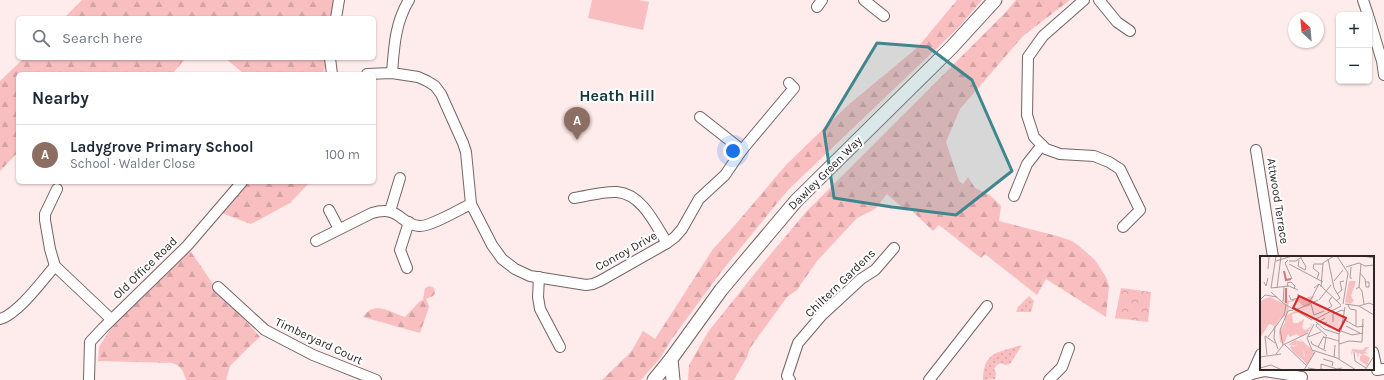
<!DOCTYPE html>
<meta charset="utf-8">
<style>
:root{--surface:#fff;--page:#f6f6f7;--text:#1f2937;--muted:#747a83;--line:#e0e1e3;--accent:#3f878c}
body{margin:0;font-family:Karla,sans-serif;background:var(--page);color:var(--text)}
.controls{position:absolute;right:12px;top:12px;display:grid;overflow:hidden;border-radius:6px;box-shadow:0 1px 3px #0004}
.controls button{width:36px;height:36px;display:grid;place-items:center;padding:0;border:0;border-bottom:1px solid var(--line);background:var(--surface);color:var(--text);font:20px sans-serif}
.compass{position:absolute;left:1288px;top:12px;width:36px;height:36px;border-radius:50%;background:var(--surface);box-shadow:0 1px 3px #0004;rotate:334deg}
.you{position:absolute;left:733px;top:151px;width:14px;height:14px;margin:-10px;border:3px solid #fff;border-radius:50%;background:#1a73e8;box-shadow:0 0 0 6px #1a73e833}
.badge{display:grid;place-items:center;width:26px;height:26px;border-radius:50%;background:var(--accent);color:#fff;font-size:13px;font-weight:700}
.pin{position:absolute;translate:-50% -33px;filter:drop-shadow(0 1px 2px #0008)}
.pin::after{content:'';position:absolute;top:21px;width:14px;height:12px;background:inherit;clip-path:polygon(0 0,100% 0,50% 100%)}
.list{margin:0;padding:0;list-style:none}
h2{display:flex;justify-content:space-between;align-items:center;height:52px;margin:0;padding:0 16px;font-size:17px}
h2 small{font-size:13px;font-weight:400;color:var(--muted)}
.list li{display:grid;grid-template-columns:26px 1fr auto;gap:12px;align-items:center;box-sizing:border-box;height:60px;padding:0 16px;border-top:1px solid var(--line)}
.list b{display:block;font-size:15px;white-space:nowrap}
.list p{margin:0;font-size:13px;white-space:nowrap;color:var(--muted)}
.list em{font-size:13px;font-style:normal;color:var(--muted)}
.icon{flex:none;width:22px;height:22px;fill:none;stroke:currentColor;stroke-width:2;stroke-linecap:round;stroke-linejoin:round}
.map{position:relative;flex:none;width:1384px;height:380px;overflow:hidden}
.search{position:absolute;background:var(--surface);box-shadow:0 1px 3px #0004;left:16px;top:16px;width:360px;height:44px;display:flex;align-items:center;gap:10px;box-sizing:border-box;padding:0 14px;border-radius:6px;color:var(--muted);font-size:15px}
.panel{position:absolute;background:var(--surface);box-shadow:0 1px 3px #0004;left:16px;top:72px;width:360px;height:112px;border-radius:6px}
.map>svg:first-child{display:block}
.grass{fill:url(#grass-dots)}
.forest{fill:url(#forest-firs)}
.park{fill:url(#park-crowns)}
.pitch{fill:#f9bec0}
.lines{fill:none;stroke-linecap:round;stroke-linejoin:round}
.minor-casing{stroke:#746465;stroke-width:12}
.major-casing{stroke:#746465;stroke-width:15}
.minor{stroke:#fff;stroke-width:10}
.major{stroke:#fff;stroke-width:13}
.marked{fill:#3f878c;fill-opacity:0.2;stroke:#3f878c;stroke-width:3;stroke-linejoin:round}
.labels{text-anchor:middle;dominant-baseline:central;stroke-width:4;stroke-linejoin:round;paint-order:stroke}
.street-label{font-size:12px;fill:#2d2626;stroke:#fefefe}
.district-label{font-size:16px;font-weight:bold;fill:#15383a;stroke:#fefefe}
.inset-river{fill:none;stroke:#d4777e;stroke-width:2}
.inset-road{fill:none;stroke:#aa9c9d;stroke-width:1}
.view{fill:#d62828;fill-opacity:0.15;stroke:#d62828;stroke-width:2}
.inset-edge{fill:none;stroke:#2d2626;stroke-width:2}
</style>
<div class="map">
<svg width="1384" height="380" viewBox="0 0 1384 380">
<defs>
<pattern id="grass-dots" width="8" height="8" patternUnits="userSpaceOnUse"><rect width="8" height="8" fill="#f9bec0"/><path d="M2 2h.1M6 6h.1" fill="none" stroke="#d6a3a5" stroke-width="1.8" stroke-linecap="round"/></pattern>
<pattern id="forest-firs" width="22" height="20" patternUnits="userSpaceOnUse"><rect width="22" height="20" fill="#f9bec0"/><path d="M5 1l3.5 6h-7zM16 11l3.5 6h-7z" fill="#d6a3a5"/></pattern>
<pattern id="park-crowns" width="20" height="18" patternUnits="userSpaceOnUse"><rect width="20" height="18" fill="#f9bec0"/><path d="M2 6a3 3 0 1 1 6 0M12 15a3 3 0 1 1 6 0" fill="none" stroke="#d6a3a5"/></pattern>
</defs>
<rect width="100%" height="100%" fill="#feebec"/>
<g class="grass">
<polygon points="1029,296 1034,301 1031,312 1016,312 1018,307"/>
<path d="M1022,345L1010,364L1005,365L1001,363L997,365L994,369L996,373L995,379L983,380C983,351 1000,352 1022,345Z"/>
</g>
<g class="forest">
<polygon points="82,0 335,0 332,18 64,18"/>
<polygon points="957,0 982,0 959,27 787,191 721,272 671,340 661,357 641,380 602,380 631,352 643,331 655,339 713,249 735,225 786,165 847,106 918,47"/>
<polygon points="1016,0 1070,0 1023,36 960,109 946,142 959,181 963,184 968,177 975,188 990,195 1001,206 999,221 1057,236 1072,241 1079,246 1095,260 1106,277 1109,286 1106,317 1046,279 1037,295 985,254 981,258 939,225 933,231 910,209 904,209 887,194 875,209 857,218 817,261 797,290 787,297 750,348 747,357 734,380 688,380 689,365 708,332 760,267 806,212 1005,13"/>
<polygon points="24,58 186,58 172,74 18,74 18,152 0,171 0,81"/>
<polygon points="225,58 327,58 323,74 244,74"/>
<polygon points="245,182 310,182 290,203 251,224 219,212"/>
<path d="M189,249L215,287L260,337L252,344L230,366L226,380H186C183,371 182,366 172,363L98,361L99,347L110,330L144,293Z"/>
<path d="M430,286L434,288L435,293L433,296L426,299L429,307L420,333L363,317C374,300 390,312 405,317L420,301L423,300L425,288Z"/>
</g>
<polygon class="park" points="1121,288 1151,292 1148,322 1115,318"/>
<polygon class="pitch" points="592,0 639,0 649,2 643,30 588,18"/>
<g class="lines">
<defs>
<g id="minor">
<polyline points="864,0 884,16"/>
<polyline points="1084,0 1043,36 1028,57 1027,115 1034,137 1046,149 1060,154 1094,156 1109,162 1120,169 1140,210 1123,227"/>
<polyline points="1099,0 1117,22 1130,31"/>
<polyline points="1363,0 1368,15"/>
<polyline points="817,7 822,0"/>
<polyline points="336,18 339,0"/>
<polyline points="1369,18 1382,61 1384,75"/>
<polyline points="330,58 332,74"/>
<path d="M392,73C394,47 395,23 409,0"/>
<polyline points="367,74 392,73 418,77 427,81 435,86 441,94 463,143 466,152 471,204 492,245 502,259 515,269 530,276 586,285 593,284 600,281 667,243 675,237 682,229 699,199 725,175 742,150 794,88 789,83"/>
<polyline points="700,117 742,150"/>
<polyline points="1256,150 1273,257"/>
<polyline points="57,189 45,214 45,220 50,249 55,266 111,319"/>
<polyline points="1014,196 1027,164 1042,145"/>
<path d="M574,198C588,196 603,191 617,192C642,194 655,224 667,243"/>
<polyline points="329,210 339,229"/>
<polyline points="390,211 400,178"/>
<path d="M316,241L372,213C400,205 399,224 419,226C430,227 460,209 471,204"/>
<polyline points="407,268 400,250 409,222"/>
<polyline points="539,277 538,297 540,309 560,347"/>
<polyline points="218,287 265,330 313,355 376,380"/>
<path d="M0,319C18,314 42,281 55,266"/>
<polyline points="1373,352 1377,370 1384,369"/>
<polyline points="1252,374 1265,371 1302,377"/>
<polyline points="89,380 90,342 103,328 187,246 242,182"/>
<polyline points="790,380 787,376 798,343 822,315 861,279 875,270 894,248"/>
<polyline points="929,380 987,306"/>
<polyline points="1049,380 1062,367 1069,348"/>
<polyline points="1239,380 1252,374 1261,354"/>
</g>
<g id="major">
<polyline points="671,359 673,380"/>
<polyline points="654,380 671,359 721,290 796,201 951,48 995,0"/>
</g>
</defs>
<use href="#minor" class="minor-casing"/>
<use href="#major" class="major-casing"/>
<use href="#minor" class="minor"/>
<use href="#major" class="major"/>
</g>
<path class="marked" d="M877,43L928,47L972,80L1012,171L956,215L892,207L834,198L824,131Z"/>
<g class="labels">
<g class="street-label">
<text transform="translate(825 173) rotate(-45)">Dawley Green Way</text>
<text transform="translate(1278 201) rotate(81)">Attwood Terrace</text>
<text transform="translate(626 251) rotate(-29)">Conroy Drive</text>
<text transform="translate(145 268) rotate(-44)">Old Office Road</text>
<text transform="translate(840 283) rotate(-44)">Chiltern Gardens</text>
<text transform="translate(319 341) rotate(25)">Timberyard Court</text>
</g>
<g class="district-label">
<text x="617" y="95">Heath Hill</text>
</g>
</g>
<g transform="translate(1260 256)">
<rect width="114" height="114" fill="#feebec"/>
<path d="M10,41L26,49L25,56L15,70L9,68L0,82V48L2,44ZM32,89L33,91L39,89L43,90L44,102L42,103L33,96L30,91ZM106,91H109L105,96L108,97L103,98L110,102L107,110L98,103L100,104V100L103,99L99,97L98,102L97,97L93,95L91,100L92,93L102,94Z" fill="#f9bec0"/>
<path d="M25,32L28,45L54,40L50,50L44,51L38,45L29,46L28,50L24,46ZM20,46L29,51L27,59L35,55L39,57L32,58L33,67H38L44,63L42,72L46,74L51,70L50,67L52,69L48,76L41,81L36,78L30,81L28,78L24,88L20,86L19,76L25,67V60L20,63L25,55ZM40,83L55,96L47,109L42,103L45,100L42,90L28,89L35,84L42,86Z" fill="#f9bec0"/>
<path d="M89,25H96L91,40L94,45L90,48L85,46Z" fill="#f9bec0"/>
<path class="inset-river" d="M24,15L26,24L31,23M26,47V32"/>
<path class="inset-road" d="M77,0L88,17L83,48M102,0L114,2M68,3L74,32L80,42L76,45M28,4L25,7L32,23M39,4L38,10L45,14L46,11L41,2M16,5L32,0M29,5H36L43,0M29,8L63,26M86,11L99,7L105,10L114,9M91,11L90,22H92M8,13L9,1M100,17L105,23L106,31H109V26H106M57,23L59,17L53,12L54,8H63M74,25L83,14M4,26L6,30L8,22M28,31L27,27L31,26L35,30L34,33M61,31L63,7L74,0M99,31L101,8M11,32L29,30L38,34M11,32L16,0M17,32L21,0M54,32L59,28L81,49M96,33L99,31L102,35L104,48M11,36L23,47L52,64M77,38L82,34L80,26L84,25M29,39L31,44L38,42V38M0,44L5,39L17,41M59,44L71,29M23,46L24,31M49,47L59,28M51,48L54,59L64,55M85,48L99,50L114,59M88,49L90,53L96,54V70M99,50L109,47L114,49M67,53L72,50L69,45L72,41M36,54L58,44M65,62L60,65L63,68L67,66M54,64L81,50M85,64L97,71L104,70M56,66L64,73L79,78M73,66V58L82,54L84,55M54,68L47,82L52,94L77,102L96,114M57,68L56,70L67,80M15,70L14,82L18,93M86,70L100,77M81,75L85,51M79,78L81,75L92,79L103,77M8,81L24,59L26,49M48,81L61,76M63,81L66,82L64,93M65,81L79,85M51,85L52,88L66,95M24,88L47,110M79,88L89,85L102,86L103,63M23,89L20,74L28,55L33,54M58,91L64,80M94,96L95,105L106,112M16,98L23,89L48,77M7,99L5,80L15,87M0,101L21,98M74,101L75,89M63,103L73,106L72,110M79,103V78M0,112L11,109L22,114M48,112L60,114M44,114L55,96M67,114L61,113V108L77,113L82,112M105,114L114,100"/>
<path class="view" d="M39,40L86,62L79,75L33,52Z"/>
<rect width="114" height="114" class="inset-edge"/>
</g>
</svg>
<div class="controls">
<button>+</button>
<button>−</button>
</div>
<svg class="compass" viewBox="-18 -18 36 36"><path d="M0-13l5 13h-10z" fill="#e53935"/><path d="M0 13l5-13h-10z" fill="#747a83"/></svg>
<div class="you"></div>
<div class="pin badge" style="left:577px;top:140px;background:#8d6e63">A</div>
<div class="search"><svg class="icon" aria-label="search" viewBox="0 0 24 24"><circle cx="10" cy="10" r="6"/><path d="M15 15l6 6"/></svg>Search here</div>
<section class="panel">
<h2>Nearby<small></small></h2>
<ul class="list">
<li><span class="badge" style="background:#8d6e63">A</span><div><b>Ladygrove Primary School</b><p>School · Walder Close</p></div><em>100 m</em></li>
</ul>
</section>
</div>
